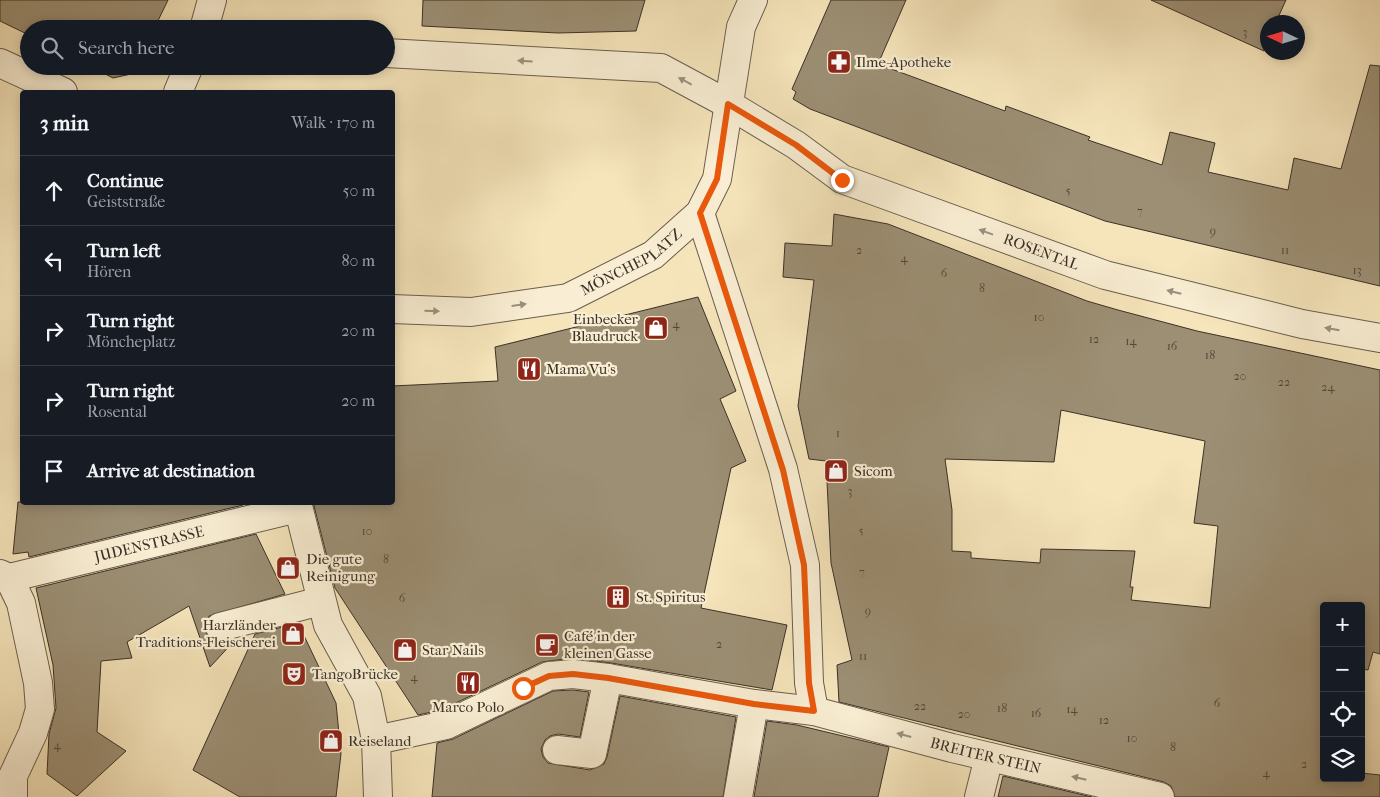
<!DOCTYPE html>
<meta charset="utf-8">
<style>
:root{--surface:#171b24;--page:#20242c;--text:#f1f3f6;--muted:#9ea1a6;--line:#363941}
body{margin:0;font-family:"IM FELL French Canon",serif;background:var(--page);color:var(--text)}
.controls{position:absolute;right:15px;bottom:15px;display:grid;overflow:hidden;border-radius:5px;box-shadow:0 2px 12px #0003}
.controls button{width:45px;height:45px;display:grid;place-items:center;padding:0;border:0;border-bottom:1px solid var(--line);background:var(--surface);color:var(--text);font:25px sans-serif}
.compass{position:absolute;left:1260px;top:15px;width:45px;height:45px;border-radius:50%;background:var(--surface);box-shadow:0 2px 12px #0003;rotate:274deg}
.stop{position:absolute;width:15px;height:15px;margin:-11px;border:4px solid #ea580c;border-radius:50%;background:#fff}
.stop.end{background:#ea580c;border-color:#fff;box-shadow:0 1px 5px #0008}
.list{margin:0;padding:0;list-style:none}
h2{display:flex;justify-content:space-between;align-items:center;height:65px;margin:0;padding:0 20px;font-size:21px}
h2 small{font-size:16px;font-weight:400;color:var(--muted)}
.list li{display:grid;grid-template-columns:32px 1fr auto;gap:15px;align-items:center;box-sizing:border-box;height:70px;padding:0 20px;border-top:1px solid var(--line)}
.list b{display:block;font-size:19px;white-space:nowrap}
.list p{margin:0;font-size:16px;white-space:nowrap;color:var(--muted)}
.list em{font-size:16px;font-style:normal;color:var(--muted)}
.icon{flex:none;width:28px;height:28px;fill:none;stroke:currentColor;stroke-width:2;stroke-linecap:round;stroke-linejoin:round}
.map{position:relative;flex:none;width:1380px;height:797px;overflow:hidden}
.search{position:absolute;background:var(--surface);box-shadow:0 2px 12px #0003;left:20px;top:20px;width:375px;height:55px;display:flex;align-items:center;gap:12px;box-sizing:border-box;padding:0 18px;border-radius:28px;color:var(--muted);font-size:19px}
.panel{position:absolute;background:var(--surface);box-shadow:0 2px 12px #0003;left:20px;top:90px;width:375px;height:415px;border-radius:5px}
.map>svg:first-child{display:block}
.building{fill:#9c8f74;stroke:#3b3128;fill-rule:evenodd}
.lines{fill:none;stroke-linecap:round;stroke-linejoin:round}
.minor-casing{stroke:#6a5e4d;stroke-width:30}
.minor{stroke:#f9eed3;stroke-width:28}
.oneway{fill:#9a907e}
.route{stroke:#ea580c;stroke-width:6}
.labels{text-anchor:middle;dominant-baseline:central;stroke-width:4.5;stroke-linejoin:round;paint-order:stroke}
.number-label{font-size:12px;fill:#53483b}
.poi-label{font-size:15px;fill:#3b3128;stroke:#f9eed3;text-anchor:start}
.street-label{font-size:15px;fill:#3b3128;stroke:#f9eed3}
</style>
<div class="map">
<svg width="1380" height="797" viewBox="0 0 1380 797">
<rect width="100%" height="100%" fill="#f6e5bb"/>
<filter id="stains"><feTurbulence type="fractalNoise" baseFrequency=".004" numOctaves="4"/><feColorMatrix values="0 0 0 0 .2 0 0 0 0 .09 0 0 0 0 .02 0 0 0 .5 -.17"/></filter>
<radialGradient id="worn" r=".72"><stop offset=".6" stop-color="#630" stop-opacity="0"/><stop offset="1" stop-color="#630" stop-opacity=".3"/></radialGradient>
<g class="building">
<polygon points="0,0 168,0 154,29 29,29 29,35 0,21"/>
<polygon points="423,0 645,0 636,31 558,33 422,26"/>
<polygon points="831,0 906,0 878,64 1005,111 1006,106 1090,137 1088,140 1162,165 1170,132 1215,143 1208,172 1288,190 1294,158 1341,169 1370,65 1380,66 1380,286 1105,221 810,109 793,99 796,92 792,89"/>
<polygon points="1151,0 1286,0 1276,22 1268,22 1268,42 1264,51"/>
<polygon points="90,66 134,66 131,74 113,78"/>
<path d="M834,214L888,224L1087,301L1118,310L1197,331L1380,370V654L1373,652L1368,670L1361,669V606H1324V778H1361V773L1380,775V797H1175L1171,786L1164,782L839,702L837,665L852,660L831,563L826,461L809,459L798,406L814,280L783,277L785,243L832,246ZM1061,410L1205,441L1194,523L1218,526L1210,608L1131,600L1133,587H1130L1135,551L1041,549L1040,563L971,558V552L952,551V510L945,459L1054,462Z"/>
<polygon points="698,297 736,391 720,399 746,461 731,468 701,608 787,625 772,690 611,663 572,658 542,662 441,710 418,715 335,588 313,502 392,502 392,386 498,381 495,347"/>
<polygon points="18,502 241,502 243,505 29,557 28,552 13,554"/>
<polygon points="256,534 285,594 209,616 205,623 205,631 209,638 216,642 236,639 210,667 189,606 127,642 132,658 101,661 97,732 126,751 77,796 47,774 49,734 56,708 53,665 36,588"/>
<polygon points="298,623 336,703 341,754 336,797 240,797 193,770 255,634"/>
<polygon points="573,690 589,692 580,737 558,734 550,736 545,740 541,749 543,757 548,763 590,770 604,764 607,757 620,696 736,717 723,797 432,797 437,743 453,739 553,691"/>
<polygon points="767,721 797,725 889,747 878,797 754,797"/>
<polygon points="1003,776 1092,797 998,797"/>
</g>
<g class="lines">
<defs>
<g id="minor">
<polyline points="204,29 212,0"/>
<path id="s1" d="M386,53L661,68L728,104L796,145L842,179L1105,275L1302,324L1380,338"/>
<polyline points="0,63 63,92"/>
<polyline points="178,92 189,66"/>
<polyline points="700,213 783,469 805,565 809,683 814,711"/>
<path id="s2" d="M392,309L471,312L568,298L653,255L700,213L717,179L741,27L753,0"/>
<polyline points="297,502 328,625 367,696 376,740 378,797"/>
<path id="s3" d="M0,574L9,578L298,508"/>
<polyline points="9,578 21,603 38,683 40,709 33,733 13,776 13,797"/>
<polyline points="220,627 321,601"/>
<path id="s4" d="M376,740L446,725L549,676L573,674L608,678L754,704L814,711L952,748L1160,797"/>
<polyline points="557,750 592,754 608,678"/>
<polyline points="738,797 754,704"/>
<polyline points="979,797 989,757"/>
</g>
</defs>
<use href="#minor" class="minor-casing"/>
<use href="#minor" class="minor"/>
</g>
<defs><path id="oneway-solid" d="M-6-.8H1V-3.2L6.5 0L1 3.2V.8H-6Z" transform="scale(1.25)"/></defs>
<g class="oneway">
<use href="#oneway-solid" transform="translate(525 61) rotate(-177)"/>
<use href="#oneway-solid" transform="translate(685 81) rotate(-152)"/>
<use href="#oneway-solid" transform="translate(986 232) rotate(-160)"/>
<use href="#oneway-solid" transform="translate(1174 292) rotate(-166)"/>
<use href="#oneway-solid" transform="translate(519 305) rotate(-8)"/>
<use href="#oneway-solid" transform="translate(432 311) rotate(2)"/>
<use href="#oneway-solid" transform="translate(1332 329) rotate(-170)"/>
<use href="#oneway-solid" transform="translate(904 735) rotate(-165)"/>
<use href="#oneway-solid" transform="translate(1079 778) rotate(-167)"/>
</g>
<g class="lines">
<polyline class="route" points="523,688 549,676 573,674 608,678 754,704 814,711 809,683 804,565 783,470 700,213 717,179 728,104 796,145 842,180"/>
</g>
<defs>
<symbol id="pharmacy-square" viewBox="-11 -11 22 22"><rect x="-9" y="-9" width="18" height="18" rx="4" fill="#8f2418" stroke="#f9eed3"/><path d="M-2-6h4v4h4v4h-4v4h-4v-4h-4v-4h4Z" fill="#fff"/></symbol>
<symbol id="shop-square" viewBox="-11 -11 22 22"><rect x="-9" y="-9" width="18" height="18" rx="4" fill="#8f2418" stroke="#f9eed3"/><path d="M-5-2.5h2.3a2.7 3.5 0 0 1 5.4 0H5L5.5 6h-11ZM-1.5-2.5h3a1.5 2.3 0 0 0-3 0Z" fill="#fff"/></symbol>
<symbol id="restaurant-square" viewBox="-11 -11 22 22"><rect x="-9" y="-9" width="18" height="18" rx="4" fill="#8f2418" stroke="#f9eed3"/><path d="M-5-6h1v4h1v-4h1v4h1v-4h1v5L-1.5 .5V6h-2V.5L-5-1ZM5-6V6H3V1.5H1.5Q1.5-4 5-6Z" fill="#fff"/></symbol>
<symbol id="building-square" viewBox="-11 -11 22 22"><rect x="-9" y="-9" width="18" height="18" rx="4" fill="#8f2418" stroke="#f9eed3"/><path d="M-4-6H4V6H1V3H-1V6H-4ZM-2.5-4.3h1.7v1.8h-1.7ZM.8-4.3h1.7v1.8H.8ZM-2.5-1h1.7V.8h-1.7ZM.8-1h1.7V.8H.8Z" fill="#fff"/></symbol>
<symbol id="cafe-square" viewBox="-11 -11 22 22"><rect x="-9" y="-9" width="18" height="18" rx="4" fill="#8f2418" stroke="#f9eed3"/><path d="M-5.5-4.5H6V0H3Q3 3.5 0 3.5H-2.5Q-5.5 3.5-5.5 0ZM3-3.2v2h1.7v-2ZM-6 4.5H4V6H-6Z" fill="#fff"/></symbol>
<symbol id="theatre-square" viewBox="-11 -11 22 22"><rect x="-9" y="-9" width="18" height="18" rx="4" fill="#8f2418" stroke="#f9eed3"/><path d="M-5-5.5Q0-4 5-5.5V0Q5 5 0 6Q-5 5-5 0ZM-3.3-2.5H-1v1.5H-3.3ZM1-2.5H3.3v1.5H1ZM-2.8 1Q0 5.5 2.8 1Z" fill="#fff"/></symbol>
</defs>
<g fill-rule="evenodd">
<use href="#pharmacy-square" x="825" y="48" width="28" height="28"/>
<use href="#shop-square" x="642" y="314" width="28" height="28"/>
<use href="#restaurant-square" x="515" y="355" width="28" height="28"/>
<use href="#shop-square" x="822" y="457" width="28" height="28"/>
<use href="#shop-square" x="274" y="554" width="28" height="28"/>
<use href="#building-square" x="604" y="583" width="28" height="28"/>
<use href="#shop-square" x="279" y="620" width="28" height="28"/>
<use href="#cafe-square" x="533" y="631" width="28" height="28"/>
<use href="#shop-square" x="391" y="636" width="28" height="28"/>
<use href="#theatre-square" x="280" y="660" width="28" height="28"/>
<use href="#restaurant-square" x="454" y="669" width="28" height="28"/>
<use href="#shop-square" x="317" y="727" width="28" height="28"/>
</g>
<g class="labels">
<g class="number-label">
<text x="1245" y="32">3</text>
<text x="1068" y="191">5</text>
<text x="1140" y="211">7</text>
<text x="1213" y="231">9</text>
<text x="859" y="250">2</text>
<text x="1285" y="250">11</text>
<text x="904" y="258">4</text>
<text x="1357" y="270">13</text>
<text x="944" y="273">6</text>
<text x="982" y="288">8</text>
<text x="1039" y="317">10</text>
<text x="676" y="324">4</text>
<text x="1094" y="339">12</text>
<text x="1131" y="341">14</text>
<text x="1172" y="346">16</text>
<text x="1210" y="355">18</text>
<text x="1240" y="376">20</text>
<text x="1284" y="382">22</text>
<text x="1328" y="387">24</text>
<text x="838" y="433">1</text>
<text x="850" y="491">3</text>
<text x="367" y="531">10</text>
<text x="861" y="531">5</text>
<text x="386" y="559">8</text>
<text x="862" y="572">7</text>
<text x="402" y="598">6</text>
<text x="868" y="611">9</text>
<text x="719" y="644">2</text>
<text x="863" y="656">11</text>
<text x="414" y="677">4</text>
<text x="1217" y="703">6</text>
<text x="920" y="706">22</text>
<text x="1002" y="708">18</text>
<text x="1072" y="709">14</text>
<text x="1036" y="713">16</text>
<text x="964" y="714">20</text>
<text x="1104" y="720">12</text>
<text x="1132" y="738">10</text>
<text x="57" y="745">4</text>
<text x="1173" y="747">8</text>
<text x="1304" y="764">2</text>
<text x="1266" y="773">4</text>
</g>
<g class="poi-label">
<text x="856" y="62">Ilme-Apotheke</text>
<text x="638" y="319" text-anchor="end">Einbecker<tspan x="638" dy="17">Blaudruck</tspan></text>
<text x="546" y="369">Mama Vu's</text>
<text x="854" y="471">Sicom</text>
<text x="306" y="559">Die gute<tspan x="306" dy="17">Reinigung</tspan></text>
<text x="636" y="597">St. Spiritus</text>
<text x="276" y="625" text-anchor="end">Harzländer<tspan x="276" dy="17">Traditions-Fleischerei</tspan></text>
<text x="564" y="636">Café in der<tspan x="564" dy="17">kleinen Gasse</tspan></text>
<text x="422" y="650">Star Nails</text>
<text x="312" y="674">TangoBrücke</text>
<text x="468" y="707" text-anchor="middle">Marco Polo</text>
<text x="348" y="741">Reiseland</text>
</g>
<g class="street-label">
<text stroke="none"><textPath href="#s1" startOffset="700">ROSENTAL</textPath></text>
<text stroke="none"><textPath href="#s2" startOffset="250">MÖNCHEPLATZ</textPath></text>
<text stroke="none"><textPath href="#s3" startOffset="154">JUDENSTRASSE</textPath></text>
<text stroke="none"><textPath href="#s4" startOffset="631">BREITER STEIN</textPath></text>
</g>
</g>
<rect width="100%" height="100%" filter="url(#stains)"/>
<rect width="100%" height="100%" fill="url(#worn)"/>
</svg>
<div class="controls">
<button>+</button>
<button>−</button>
<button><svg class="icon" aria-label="locate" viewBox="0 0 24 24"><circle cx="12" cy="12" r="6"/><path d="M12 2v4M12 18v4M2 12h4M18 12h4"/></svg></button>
<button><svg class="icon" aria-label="layers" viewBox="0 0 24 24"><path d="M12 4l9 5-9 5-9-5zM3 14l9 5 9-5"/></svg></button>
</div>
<svg class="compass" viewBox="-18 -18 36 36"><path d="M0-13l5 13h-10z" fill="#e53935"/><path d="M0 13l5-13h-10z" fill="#9ea1a6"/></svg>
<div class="stop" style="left:523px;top:688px"></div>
<div class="stop end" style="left:842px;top:180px"></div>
<div class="search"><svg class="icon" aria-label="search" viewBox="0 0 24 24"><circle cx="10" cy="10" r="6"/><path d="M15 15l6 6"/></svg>Search here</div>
<section class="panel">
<h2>3 min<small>Walk · 170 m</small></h2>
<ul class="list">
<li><svg class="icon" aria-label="ahead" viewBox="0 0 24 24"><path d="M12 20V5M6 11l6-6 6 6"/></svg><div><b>Continue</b><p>Geiststraße</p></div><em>50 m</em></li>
<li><svg class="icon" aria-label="left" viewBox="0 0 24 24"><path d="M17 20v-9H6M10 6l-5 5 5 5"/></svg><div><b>Turn left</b><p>Hören</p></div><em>80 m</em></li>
<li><svg class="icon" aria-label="right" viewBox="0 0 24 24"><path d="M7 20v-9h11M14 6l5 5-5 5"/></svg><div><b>Turn right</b><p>Möncheplatz</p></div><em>20 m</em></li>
<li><svg class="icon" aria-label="right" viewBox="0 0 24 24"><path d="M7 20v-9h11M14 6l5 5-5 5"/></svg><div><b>Turn right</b><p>Rosental</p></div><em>20 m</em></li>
<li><svg class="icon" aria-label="arrive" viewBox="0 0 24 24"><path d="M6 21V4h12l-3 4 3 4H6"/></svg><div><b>Arrive at destination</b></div></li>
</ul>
</section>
</div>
